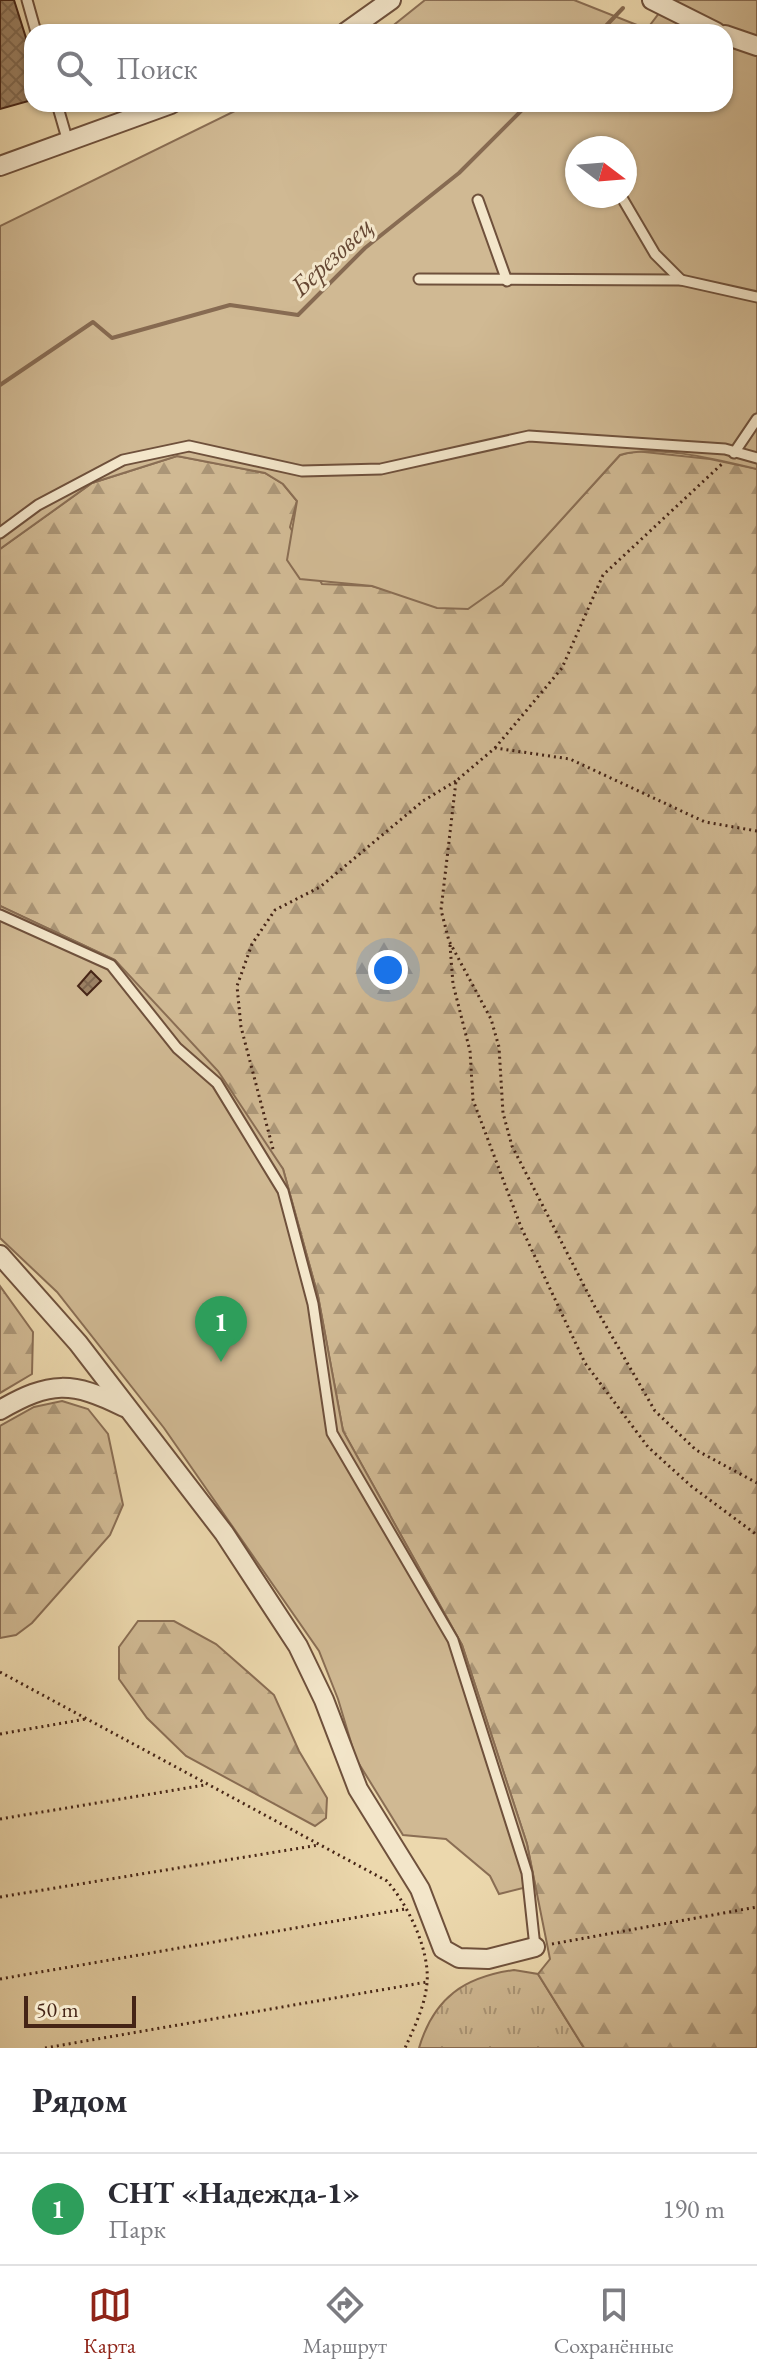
<!DOCTYPE html>
<html lang="ru">
<meta charset="utf-8">
<style>
:root{--surface:#fff;--page:#f2f2f3;--text:#2b2b33;--muted:#7c7c81;--line:#e1e1e2;--accent:#8f2418}
body{margin:0;font-family:"EB Garamond",serif;background:var(--page);color:var(--text)}
.compass{position:absolute;left:565px;top:136px;width:72px;height:72px;border-radius:50%;background:var(--surface);box-shadow:0 2px 6px #0004;rotate:106deg}
.scale{position:absolute;left:24px;bottom:20px;width:112px;box-sizing:border-box;padding-left:8px;border:4px solid #452416;border-top:0;font-size:22px;line-height:28px;white-space:nowrap;color:#452416;-webkit-text-stroke:6px #f3e6ca;paint-order:stroke}
.you{position:absolute;left:388px;top:970px;width:28px;height:28px;margin:-20px;border:6px solid #fff;border-radius:50%;background:#1a73e8;box-shadow:0 0 0 12px #1a73e833}
.badge{display:grid;place-items:center;width:52px;height:52px;border-radius:50%;background:var(--accent);color:#fff;font-size:26px;font-weight:700}
.pin{position:absolute;translate:-50% -66px;filter:drop-shadow(0 2px 4px #0008)}
.pin::after{content:'';position:absolute;top:42px;width:28px;height:24px;background:inherit;clip-path:polygon(0 0,100% 0,50% 100%)}
.list{margin:0;padding:0;list-style:none}
h2{display:flex;justify-content:space-between;align-items:center;height:104px;margin:0;padding:0 32px;font-size:34px}
h2 small{font-size:26px;font-weight:400;color:var(--muted)}
.list li{display:grid;grid-template-columns:52px 1fr auto;gap:24px;align-items:center;box-sizing:border-box;height:112px;padding:0 32px;border-top:2px solid var(--line)}
.list b{display:block;font-size:30px;white-space:nowrap}
.list p{margin:0;font-size:26px;white-space:nowrap;color:var(--muted)}
.list em{font-size:26px;font-style:normal;color:var(--muted)}
.icon{flex:none;width:44px;height:44px;fill:none;stroke:currentColor;stroke-width:2;stroke-linecap:round;stroke-linejoin:round}
.map{position:relative;flex:none;width:757px;height:2048px;overflow:hidden}
.search{position:absolute;background:var(--surface);box-shadow:0 2px 6px #0004;left:24px;right:24px;top:24px;height:88px;display:flex;align-items:center;gap:20px;box-sizing:border-box;padding:0 28px;border-radius:24px;color:var(--muted);font-size:30px}
.sheet{height:216px;background:var(--surface)}
nav{display:flex;justify-content:space-around;align-items:center;box-sizing:border-box;height:112px;border-top:2px solid var(--line);background:var(--surface);font-size:22px;color:var(--muted)}
nav a{display:grid;justify-items:center;gap:4px}
nav .on{color:var(--accent)}
.map>svg:first-child{display:block}
.grass{fill:url(#grass-tufts);stroke:#8a6e54;stroke-width:2}
.forest{fill:url(#forest-firs);stroke:#8a6e54;stroke-width:2}
.garden{fill:#d0b993;stroke:#8a6e54;stroke-width:2;fill-rule:evenodd}
.lines{fill:none;stroke-linecap:round;stroke-linejoin:round}
.stream{stroke:#876b52;stroke-width:4}
.building{fill:url(#building-cross-hatch);stroke:#452416;stroke-width:2}
.service-casing{stroke:#6f513c;stroke-width:13}
.minor-casing{stroke:#6f513c;stroke-width:22}
.path{stroke:#452416;stroke-width:3;stroke-dasharray:2 4;stroke-linecap:butt}
.service{stroke:#f3e6ca;stroke-width:9}
.minor{stroke:#f3e6ca;stroke-width:18}
.labels{text-anchor:middle;dominant-baseline:central;stroke-width:6;stroke-linejoin:round;paint-order:stroke}
.water-label{font-size:28px;font-style:italic;fill:#664834;stroke:#f3e6ca}
</style>
<div class="map">
<svg width="757" height="2048" viewBox="0 0 757 2048">
<defs>
<pattern id="grass-tufts" width="24" height="20" patternUnits="userSpaceOnUse" patternTransform="scale(2)"><rect width="24" height="20" fill="#d0b993"/><path d="M3 7l-1-3M5 7V3M7 7l1-3M15 17l-1-3M17 17v-4M19 17l1-3" fill="none" stroke="#ab9677"/></pattern>
<pattern id="forest-firs" width="22" height="20" patternUnits="userSpaceOnUse" patternTransform="scale(2)"><rect width="22" height="20" fill="#d0b993"/><path d="M5 1l3.5 6h-7zM16 11l3.5 6h-7z" fill="#ab9677"/></pattern>
<pattern id="building-cross-hatch" width="8" height="8" patternUnits="userSpaceOnUse" patternTransform="scale(2)"><rect width="8" height="8" fill="#9c8265"/><path d="M0 0l8 8M0 8l8-8" fill="none" stroke="#816a52"/></pattern>
</defs>
<rect width="100%" height="100%" fill="#ecd8ad"/>
<filter id="stains"><feTurbulence type="fractalNoise" baseFrequency=".0025" numOctaves="4"/><feColorMatrix values="0 0 0 0 .2 0 0 0 0 .09 0 0 0 0 .02 0 0 0 .5 -.17"/></filter>
<radialGradient id="worn" r=".72"><stop offset=".6" stop-color="#630" stop-opacity="0"/><stop offset="1" stop-color="#630" stop-opacity=".3"/></radialGradient>
<path class="grass" d="M514,1970L538,1974L584,2048H419C434,1997 465,1977 514,1970Z"/>
<g class="forest">
<polygon points="635,451 710,459 757,469 757,2048 584,2048 538,1974 550,1959 527,1844 462,1645 343,1431 318,1296 283,1169 115,960 0,906 0,549 92,483 177,456 265,473 283,484 297,501 290,527 322,584 372,586 401,594 502,585 620,455"/>
<polygon points="0,1286 33,1332 32,1374 0,1393"/>
<polygon points="62,1401 88,1409 108,1434 123,1505 110,1535 32,1623 16,1635 0,1638 0,1426 34,1407"/>
<polygon points="138,1621 174,1621 216,1644 274,1695 299,1751 327,1798 326,1818 315,1826 186,1756 147,1718 119,1679 119,1647"/>
</g>
<g class="garden">
<path d="M425,0H574L647,29L669,0H757V469C719,460 657,444 620,455L502,585L468,609L437,608L372,586L300,579L287,560L297,501L283,484L265,473L177,456L92,483L0,549V226L249,104H725V32H385ZM577,148H625V196H577Z"/>
<polygon points="0,906 115,960 218,1071 283,1169 318,1296 343,1431 462,1645 527,1844 535,1885 499,1894 490,1876 446,1839 403,1835 356,1759 338,1699 319,1651 164,1428 57,1292 0,1238"/>
</g>
<g class="lines">
<g class="stream">
<polyline points="600,32 623,8"/>
<polyline points="0,385 93,322 112,338 230,305 298,315 365,248 459,173 528,104"/>
</g>
</g>
<g class="building">
<polygon points="0,0 14,0 32,57 32,100 0,109"/>
<polygon points="91,971 101,981 87,995 78,986"/>
</g>
<g class="lines">
<defs>
<g id="service">
<polyline points="27,0 36,32"/>
<polyline points="57,104 68,142"/>
<polyline points="621,196 655,254 681,280"/>
<polyline points="478,200 507,281"/>
<polyline points="419,279 681,280 757,297"/>
<polyline points="734,453 757,419"/>
<polyline points="0,533 38,505 123,460 189,446 302,471 381,469 529,436 725,449 757,458"/>
<polyline points="0,915 111,965 177,1048 217,1083 283,1191 313,1304 332,1433 453,1640 527,1873 535,1947"/>
</g>
<g id="minor">
<polyline points="652,0 716,32"/>
<polyline points="346,32 391,0"/>
<polyline points="725,35 757,46"/>
<polyline points="0,166 171,104"/>
<polyline points="0,1255 78,1343 224,1533 298,1646 324,1700 358,1789 420,1889 443,1949 459,1958 488,1959 535,1947"/>
<path d="M0,1410C50,1381 72,1381 124,1407"/>
</g>
</defs>
<use href="#service" class="service-casing"/>
<use href="#minor" class="minor-casing"/>
<g class="path">
<polyline points="495,748 562,668 603,575 724,462"/>
<polyline points="757,831 705,822 570,759 495,748 456,781 441,910 449,941 491,1019 499,1047 503,1113 512,1146 595,1307 655,1411 696,1450 757,1483"/>
<polyline points="450,945 453,984 470,1051 473,1100 521,1227 585,1363 648,1447 691,1486 757,1535"/>
<polyline points="273,1149 241,1027 237,986 252,944 275,910 320,887 423,801 456,781"/>
<path d="M0,1672L387,1881C408,1905 430,1950 427,1983C425,2006 414,2028 405,2048"/>
<polyline points="0,1734 86,1719"/>
<polyline points="0,1819 205,1785"/>
<polyline points="0,1897 319,1845"/>
<polyline points="552,1944 757,1907"/>
<polyline points="0,1979 405,1909"/>
<polyline points="45,2048 427,1982"/>
</g>
<use href="#service" class="service"/>
<use href="#minor" class="minor"/>
</g>
<g class="labels">
<g class="water-label">
<text transform="translate(331 256) rotate(-43)">Березовец</text>
</g>
</g>
<rect width="100%" height="100%" filter="url(#stains)"/>
<rect width="100%" height="100%" fill="url(#worn)"/>
</svg>
<svg class="compass" viewBox="-18 -18 36 36"><path d="M0-13l5 13h-10z" fill="#e53935"/><path d="M0 13l5-13h-10z" fill="#7c7c81"/></svg>
<div class="scale">50 m</div>
<div class="you"></div>
<div class="pin badge" style="left:221px;top:1362px;background:#2e9e5b">1</div>
<div class="search"><svg class="icon" aria-label="search" viewBox="0 0 24 24"><circle cx="10" cy="10" r="6"/><path d="M15 15l6 6"/></svg>Поиск</div>
</div>
<section class="sheet">
<h2>Рядом<small></small></h2>
<ul class="list">
<li><span class="badge" style="background:#2e9e5b">1</span><div><b>СНТ «Надежда-1»</b><p>Парк</p></div><em>190 m</em></li>
</ul>
</section>
<nav>
<a class="on"><svg class="icon" aria-label="map" viewBox="0 0 24 24"><path d="M3 6l6-2 6 2 6-2v14l-6 2-6-2-6 2zM9 4v14M15 6v14"/></svg>Карта</a>
<a><svg class="icon" aria-label="directions" viewBox="0 0 24 24"><path d="M12 3l9 9-9 9-9-9zM9 14v-3h6M13 9l2 2-2 2"/></svg>Маршрут</a>
<a><svg class="icon" aria-label="saved" viewBox="0 0 24 24"><path d="M7 4h10v16l-5-4-5 4z"/></svg>Сохранённые</a>
</nav>
